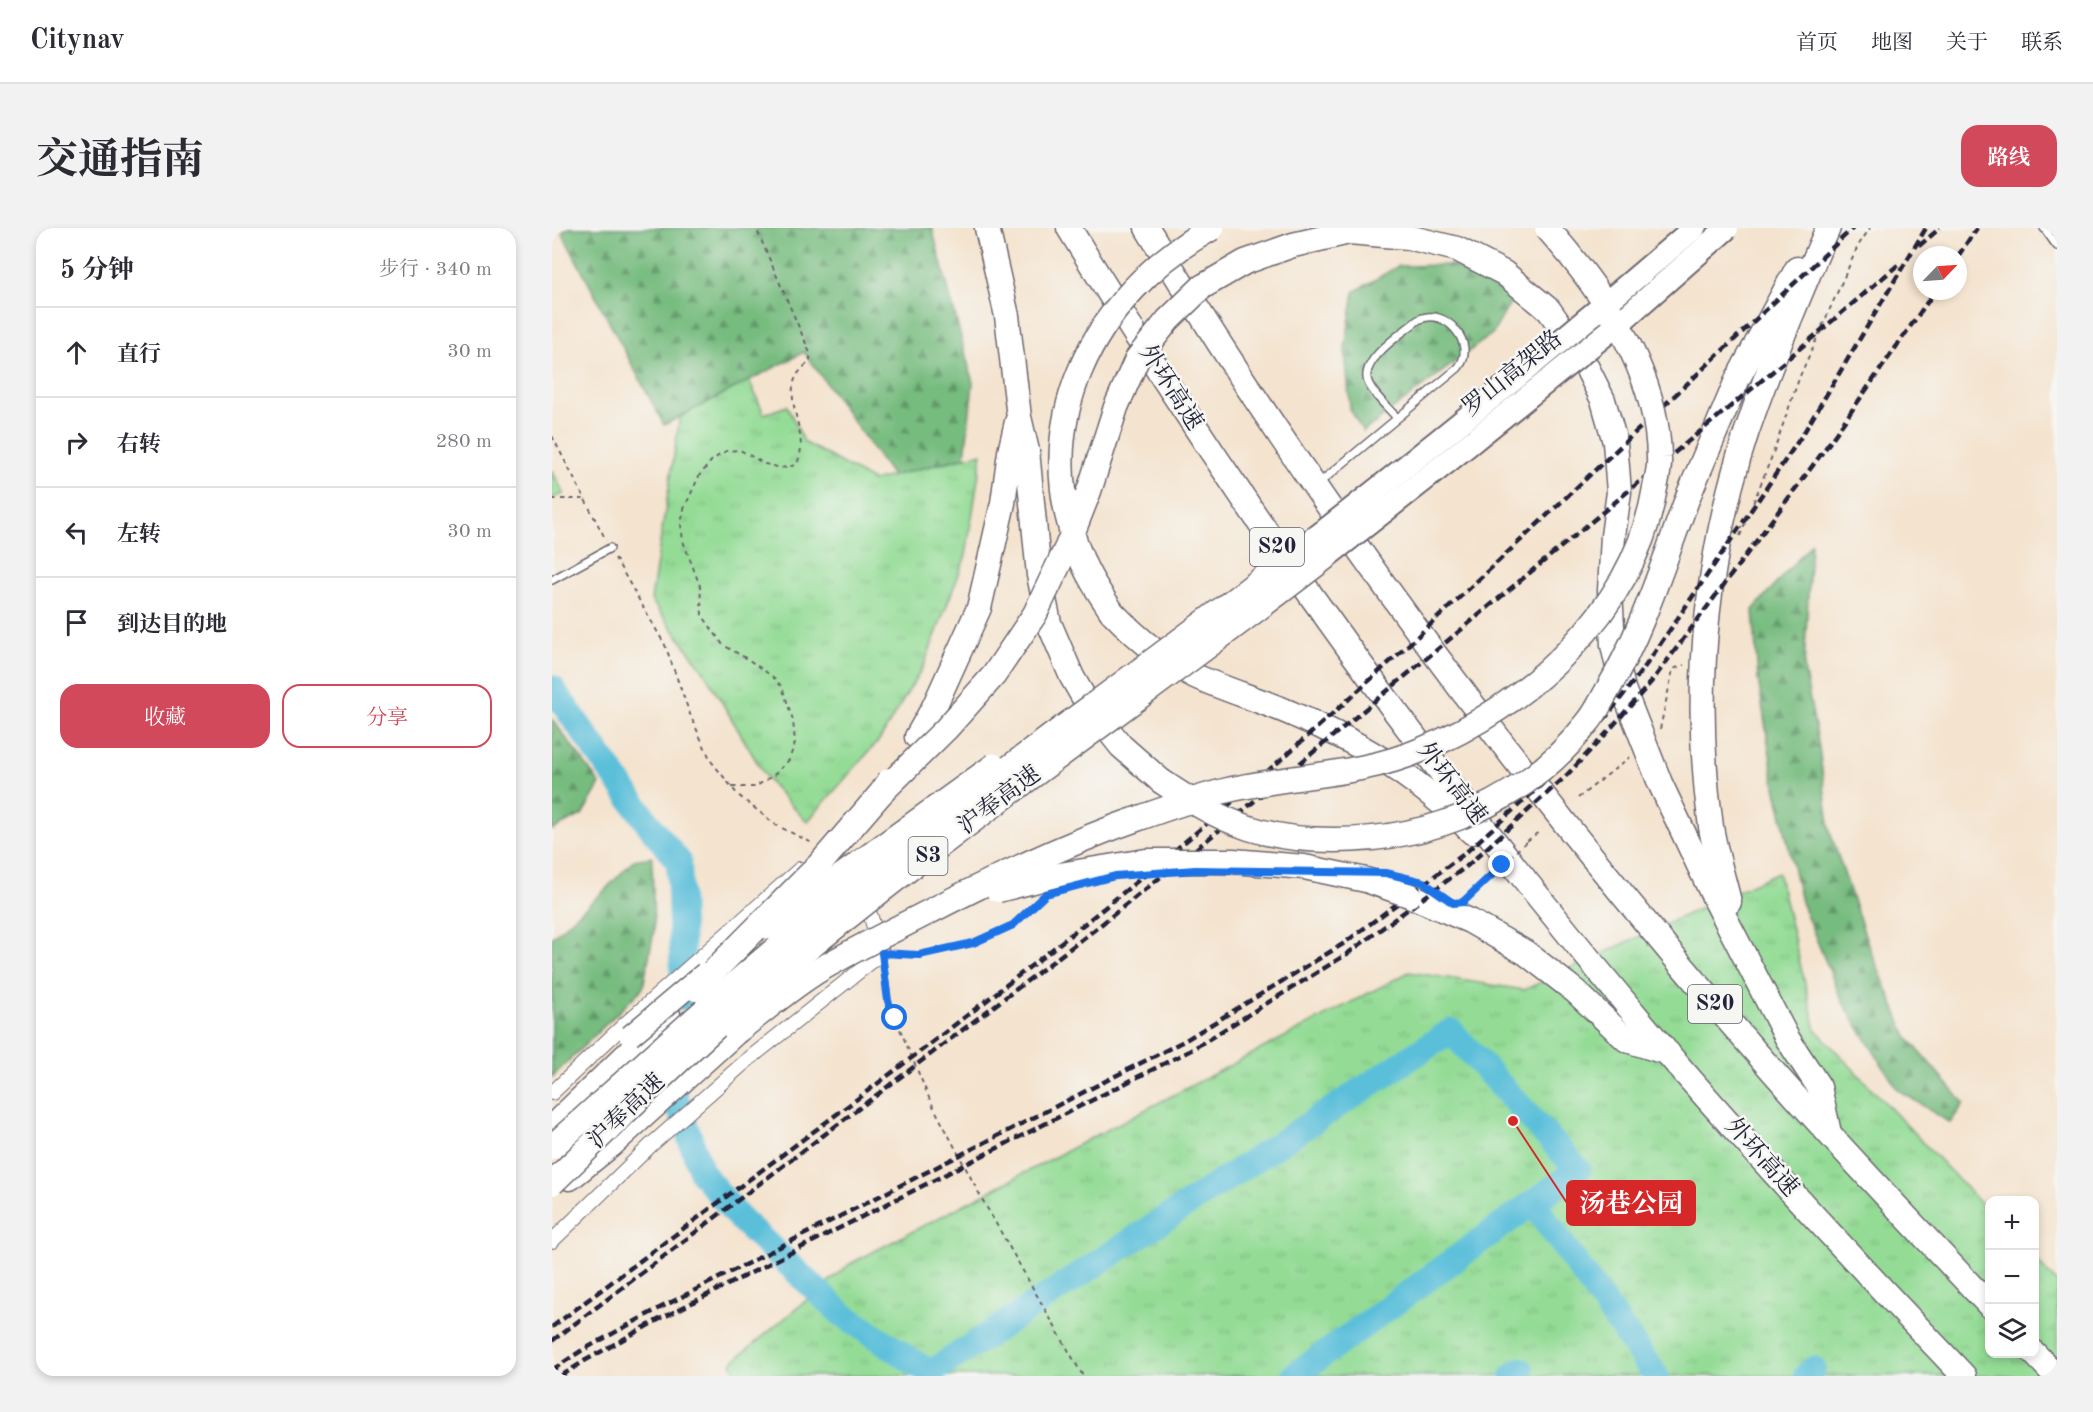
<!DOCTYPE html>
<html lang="zh">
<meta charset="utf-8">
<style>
:root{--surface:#fff;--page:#f2f2f3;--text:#2b2b33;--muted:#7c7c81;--line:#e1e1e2;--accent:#d1495b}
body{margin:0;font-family:"Old Standard TT","Noto Serif SC",serif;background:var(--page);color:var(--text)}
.controls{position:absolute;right:18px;bottom:18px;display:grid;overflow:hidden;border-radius:12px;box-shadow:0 3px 9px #0003}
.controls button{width:54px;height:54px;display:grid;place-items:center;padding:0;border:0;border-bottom:2px solid var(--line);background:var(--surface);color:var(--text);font:30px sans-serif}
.compass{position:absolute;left:1361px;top:18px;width:54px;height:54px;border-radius:50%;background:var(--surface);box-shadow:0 3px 9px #0003;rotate:65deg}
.stop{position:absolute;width:18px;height:18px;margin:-14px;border:4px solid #1a73e8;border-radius:50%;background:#fff}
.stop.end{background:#1a73e8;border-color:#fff;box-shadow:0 2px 6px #0008}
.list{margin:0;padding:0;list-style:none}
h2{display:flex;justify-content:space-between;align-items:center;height:78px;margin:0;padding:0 24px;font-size:26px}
h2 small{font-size:20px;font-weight:400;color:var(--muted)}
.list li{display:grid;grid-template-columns:39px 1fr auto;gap:18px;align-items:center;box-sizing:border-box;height:90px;padding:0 24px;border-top:2px solid var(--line)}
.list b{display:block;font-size:22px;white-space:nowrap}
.list em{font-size:20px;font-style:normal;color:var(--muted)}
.actions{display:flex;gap:12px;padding:18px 24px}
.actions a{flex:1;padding:14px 0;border:2px solid var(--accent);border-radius:18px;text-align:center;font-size:21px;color:var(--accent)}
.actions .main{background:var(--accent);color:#fff}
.icon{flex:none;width:33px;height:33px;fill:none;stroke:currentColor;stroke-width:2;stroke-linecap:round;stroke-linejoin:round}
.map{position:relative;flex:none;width:1505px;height:1148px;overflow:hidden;border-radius:18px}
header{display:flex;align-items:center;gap:36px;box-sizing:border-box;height:84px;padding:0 30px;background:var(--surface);border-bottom:2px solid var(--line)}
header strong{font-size:28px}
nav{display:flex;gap:33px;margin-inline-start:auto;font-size:21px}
.intro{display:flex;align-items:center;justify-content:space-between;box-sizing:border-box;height:144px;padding:0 36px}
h1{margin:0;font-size:42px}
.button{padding:15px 27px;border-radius:18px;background:var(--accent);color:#fff;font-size:21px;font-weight:700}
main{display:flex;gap:36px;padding:0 36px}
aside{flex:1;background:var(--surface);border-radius:18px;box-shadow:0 3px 9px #0003}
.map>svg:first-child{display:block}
.grass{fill:url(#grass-tufts);stroke:#5b7f68;stroke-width:1.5}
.forest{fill:url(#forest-firs);stroke:#4c6f5d;stroke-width:1.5}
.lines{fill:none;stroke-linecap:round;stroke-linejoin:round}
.river{stroke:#5cbfda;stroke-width:26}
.service-casing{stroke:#6c666e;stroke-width:10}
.minor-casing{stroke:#6c666e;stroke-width:16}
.motorway-casing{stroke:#6c666e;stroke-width:27}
.path{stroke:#6c666e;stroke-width:2;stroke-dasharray:4.5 4.5;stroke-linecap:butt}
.service{stroke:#fff;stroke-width:7}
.minor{stroke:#fff;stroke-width:14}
.motorway{stroke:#fff;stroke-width:24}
.rail{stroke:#22223b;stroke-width:4.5;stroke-dasharray:9 4.5;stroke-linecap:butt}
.primary-bridge-casing{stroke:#6c666e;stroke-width:24;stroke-linecap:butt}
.trunk-bridge-casing{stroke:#6c666e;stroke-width:26;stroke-linecap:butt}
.motorway-bridge-casing{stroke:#6c666e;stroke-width:27;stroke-linecap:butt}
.path-bridge{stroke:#6c666e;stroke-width:2;stroke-dasharray:4.5 4.5;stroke-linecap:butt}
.primary-bridge{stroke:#fff;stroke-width:21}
.trunk-bridge{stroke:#fff;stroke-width:22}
.motorway-bridge{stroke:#fff;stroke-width:24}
.route{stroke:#1a73e8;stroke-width:8}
.labels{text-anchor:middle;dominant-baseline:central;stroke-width:5;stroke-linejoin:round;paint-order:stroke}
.shield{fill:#f6f6f2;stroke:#626272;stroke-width:1.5}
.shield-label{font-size:22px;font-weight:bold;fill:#22223b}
.street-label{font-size:24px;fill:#22223b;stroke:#f6f6f2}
.leader{fill:none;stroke:#d62828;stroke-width:2}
.callout-dot{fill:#d62828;stroke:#f6f6f2;stroke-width:2}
.callout{fill:#d62828;stroke:#d62828;stroke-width:2}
.callout-label{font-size:26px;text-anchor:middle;font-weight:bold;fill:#fff}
</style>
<header>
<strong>Citynav</strong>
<nav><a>首页</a><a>地图</a><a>关于</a><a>联系</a></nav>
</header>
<div class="intro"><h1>交通指南</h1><a class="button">路线</a></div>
<main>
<aside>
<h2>5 分钟<small>步行 · 340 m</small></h2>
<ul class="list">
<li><svg class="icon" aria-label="ahead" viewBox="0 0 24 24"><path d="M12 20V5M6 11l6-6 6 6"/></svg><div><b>直行</b></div><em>30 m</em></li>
<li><svg class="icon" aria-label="right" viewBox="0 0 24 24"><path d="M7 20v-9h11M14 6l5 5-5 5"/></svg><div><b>右转</b></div><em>280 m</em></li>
<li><svg class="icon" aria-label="left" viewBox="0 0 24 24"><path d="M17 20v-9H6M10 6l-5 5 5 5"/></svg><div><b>左转</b></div><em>30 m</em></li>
<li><svg class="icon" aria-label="arrive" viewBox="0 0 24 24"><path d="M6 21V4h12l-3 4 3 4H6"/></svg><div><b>到达目的地</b></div></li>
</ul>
<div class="actions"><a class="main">收藏</a><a>分享</a></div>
</aside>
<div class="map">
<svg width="1505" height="1148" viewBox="0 0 1505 1148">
<defs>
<pattern id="grass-tufts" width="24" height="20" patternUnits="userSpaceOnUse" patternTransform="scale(1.5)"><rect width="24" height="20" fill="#94dc96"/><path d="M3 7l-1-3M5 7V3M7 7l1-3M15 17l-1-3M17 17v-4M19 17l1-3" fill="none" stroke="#7fbc82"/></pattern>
<pattern id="forest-firs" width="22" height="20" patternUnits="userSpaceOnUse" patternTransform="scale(1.5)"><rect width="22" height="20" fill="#77bc7f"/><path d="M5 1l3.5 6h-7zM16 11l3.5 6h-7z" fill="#619869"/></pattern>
</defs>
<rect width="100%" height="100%" fill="#f6f6f2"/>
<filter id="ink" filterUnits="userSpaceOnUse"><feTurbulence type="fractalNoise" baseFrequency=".0167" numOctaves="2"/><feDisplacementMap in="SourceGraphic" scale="12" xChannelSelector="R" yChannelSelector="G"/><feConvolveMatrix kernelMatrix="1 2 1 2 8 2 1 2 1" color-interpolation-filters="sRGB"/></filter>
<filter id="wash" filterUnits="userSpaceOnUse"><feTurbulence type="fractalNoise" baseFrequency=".008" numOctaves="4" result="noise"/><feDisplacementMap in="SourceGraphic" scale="24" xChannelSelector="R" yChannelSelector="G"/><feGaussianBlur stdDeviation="1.35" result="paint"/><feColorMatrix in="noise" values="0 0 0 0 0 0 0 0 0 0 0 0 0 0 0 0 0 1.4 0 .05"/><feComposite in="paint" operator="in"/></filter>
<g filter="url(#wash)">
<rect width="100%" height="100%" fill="#f4e3ce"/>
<g class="grass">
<polygon points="197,152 212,186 235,178 252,214 321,253 430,225 414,327 372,437 328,511 255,594 215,551 151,442 99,372 128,189"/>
<polygon points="0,242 12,266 0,270"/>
<polygon points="1226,644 1264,802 1437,984 1438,1126 1482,1126 1483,1031 1505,1055 1505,1148 186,1148 179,1135 298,1036 857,744 972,762"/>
</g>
<g class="forest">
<polygon points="16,0 380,0 421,155 413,229 340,248 252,124 112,197 10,5"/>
<polygon points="900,37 961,70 941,105 811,204 798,181 793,120 802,64 846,38"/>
<polygon points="1259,316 1252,441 1267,519 1278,604 1316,716 1355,809 1412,875 1398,895 1346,862 1290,773 1249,674 1223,558 1206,451 1201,382"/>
<polygon points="0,491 48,556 30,587 0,602"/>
<polygon points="100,629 102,703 91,760 0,849 0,709 51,664 82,632"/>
</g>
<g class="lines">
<g class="river">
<polyline points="0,460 98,598 127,634 131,758 129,769"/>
<polyline points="117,840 117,850 150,945 187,990 290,1086 378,1145 380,1148"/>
<polyline points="981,975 1104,1148"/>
<polyline points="378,1145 899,803 1026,942 742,1148"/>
<polyline points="961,1148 969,1142"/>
<polyline points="1254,1148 1261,1141"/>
</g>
</g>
</g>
<g filter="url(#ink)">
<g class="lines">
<defs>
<g id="service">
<polyline points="1492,0 1505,18"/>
<path d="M766,256L906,140C926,117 893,77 866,92C852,104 807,132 816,154C821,167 836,179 845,190"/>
<polyline points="0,352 58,320"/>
</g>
<g id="minor">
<polyline points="0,865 72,797 248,641"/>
<polyline points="0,1013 99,917 193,834 330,725 313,670"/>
</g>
<g id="motorway">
<polyline points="435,0 455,88 467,189 475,223 487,347 497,395 520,449 535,475 569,518 609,553"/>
<path d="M517,0C696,294 900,573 1124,835C1217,942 1314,1045 1412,1148"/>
<path d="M595,0C765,279 964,546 1177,793C1261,891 1349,984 1438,1078"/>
<polyline points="650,59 693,34 741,17 797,4 856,9 905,21 952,45 997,82 1028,126 1051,172 1063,214 1067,264 1061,308 1058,363 1061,417 1071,461 1108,555 1159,663 1235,810 1267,859 1277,905"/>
<polyline points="1137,266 1186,150 1245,41"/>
<path d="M560,384C584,409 611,432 643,448C676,463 712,473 745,488C810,515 870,553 920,604"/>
<polyline points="365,509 382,479 427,380 451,275 458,224 465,194"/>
<polyline points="857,667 918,693 974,725 1023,763 1075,812 1116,825"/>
<path d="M1177,674C1171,649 1163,624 1159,599C1139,458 1155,310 1204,177C1226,117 1251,58 1276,0"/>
<polyline points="0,899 116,787"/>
<polyline points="18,950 58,918 184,804"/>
<polyline points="1482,1125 1504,1148"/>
</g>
</defs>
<use href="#service" class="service-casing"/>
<use href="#minor" class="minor-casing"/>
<use href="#motorway" class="motorway-casing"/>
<g class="path">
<polyline points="0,208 54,312"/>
<polyline points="0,271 32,271"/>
<polyline points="1188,308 1220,228 1248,148 1306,18 1318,0"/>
<polyline points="63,330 113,417 139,489 159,533 186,567 224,597 260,615"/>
<polyline points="1108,501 1121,441 1132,437"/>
<path d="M180,559H203L222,547L237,532L243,515L241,492L230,459L221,449L197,432L171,417L150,387L148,358L131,313L129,296L132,281L147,248L160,232L174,223L188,222L213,236L229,240L244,237C260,210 230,173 245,147C248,142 254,137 258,133V125L204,0"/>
<polyline points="1026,570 1078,529"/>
<polyline points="975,613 988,603"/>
<polyline points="915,671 938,648"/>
<polyline points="344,726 367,727 421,715 461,697 488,671"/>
<polyline points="332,741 336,773 378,872 430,971 531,1148"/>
</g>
<use href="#service" class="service"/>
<use href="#minor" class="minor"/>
<use href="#motorway" class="motorway"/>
<g class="rail">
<polyline points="1367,18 1388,0"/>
<polyline points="1406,28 1425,0"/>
<path d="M0,1099C221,932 447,771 659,592C772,496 881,395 989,293C1093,195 1197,98 1301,0"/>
<polyline points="0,1113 541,703 665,604 1232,134 1347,36"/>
<polyline points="0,1142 29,1123 102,1083 632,813 791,716 912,626 1006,542 1055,488 1094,437 1251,206 1374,0"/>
<polyline points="9,1148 34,1132 106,1092 639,822 795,726 915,638 1013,549 1052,508 1100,453 1273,221 1383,63"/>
</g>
<defs>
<g id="primary-bridge">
<polyline points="215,700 442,536"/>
<polyline points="78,808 153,745"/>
</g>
<g id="trunk-bridge">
<path d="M762,311C891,210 1019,107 1142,0"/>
<polyline points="775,328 895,234 1065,97 1175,0"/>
</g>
<g id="motorway-bridge">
<path d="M560,384C549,367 537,351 530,332C473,199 540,67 660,0"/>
<path d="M609,553C637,572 664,589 697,600C724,609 753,612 782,612C881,612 974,574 1036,494C1044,485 1049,473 1055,463C1091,402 1112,332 1137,266"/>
<polyline points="330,564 394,501 442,447 483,386 515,319 537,263 564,179 585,131 616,92 650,59"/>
<polyline points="446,662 501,648 594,633 681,633 752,639 814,652 857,667"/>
<polyline points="144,761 267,637 330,564 338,552"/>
<path d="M184,804C212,783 239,759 269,741C301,722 336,705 369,688C438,652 508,618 582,592C612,581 644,570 676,562C740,547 808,548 869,522C976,478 1081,383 1102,265C1104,254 1108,241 1107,230C1106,144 1050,62 995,0"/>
<path d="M0,919C96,833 191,745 292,665C447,544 607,431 762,311"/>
<path d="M0,955C58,900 114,842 175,789C365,624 576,482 775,328"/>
</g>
</defs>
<use href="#primary-bridge" class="primary-bridge-casing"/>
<use href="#trunk-bridge" class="trunk-bridge-casing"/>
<use href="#motorway-bridge" class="motorway-bridge-casing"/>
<polyline class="path-bridge" points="938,648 975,613"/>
<use href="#primary-bridge" class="primary-bridge"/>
<use href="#trunk-bridge" class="trunk-bridge"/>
<use href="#motorway-bridge" class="motorway-bridge"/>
</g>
</g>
<g class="lines" filter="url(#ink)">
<polyline class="route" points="343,790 336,773 330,725 367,727 421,715 461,697 494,666 563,648 643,642 834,645 871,654 901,675 911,674 950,637"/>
</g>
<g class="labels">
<g class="shield">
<rect x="698" y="300" width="54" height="38" rx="4.5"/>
<rect x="356.5" y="609" width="39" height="38" rx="4.5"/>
<rect x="1136" y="757" width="54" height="38" rx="4.5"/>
</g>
<g class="shield-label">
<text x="725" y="319">S20</text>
<text x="376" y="628">S3</text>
<text x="1163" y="776">S20</text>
</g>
<g class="street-label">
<text transform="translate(961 146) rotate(-39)">罗山高架路</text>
<text transform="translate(618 160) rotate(57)">外环高速</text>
<text transform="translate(899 556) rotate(52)">外环高速</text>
<text transform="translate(448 573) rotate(-37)">沪奉高速</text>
<text transform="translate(75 884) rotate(-44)">沪奉高速</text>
<text transform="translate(1209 930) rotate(48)">外环高速</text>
</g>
</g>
<path class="leader" d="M961 893L1015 975"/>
<circle class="callout-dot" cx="961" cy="893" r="6"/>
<rect class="callout" x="1015" y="953" width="128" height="44" rx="6"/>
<g class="callout-label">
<text x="1079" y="984">汤巷公园</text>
</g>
</svg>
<div class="controls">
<button>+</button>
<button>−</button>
<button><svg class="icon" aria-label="layers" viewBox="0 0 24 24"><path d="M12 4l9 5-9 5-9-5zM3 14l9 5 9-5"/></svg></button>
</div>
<svg class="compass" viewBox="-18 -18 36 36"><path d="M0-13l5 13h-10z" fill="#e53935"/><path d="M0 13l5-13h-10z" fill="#7c7c81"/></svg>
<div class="stop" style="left:343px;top:790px"></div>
<div class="stop end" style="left:950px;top:637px"></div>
</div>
</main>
